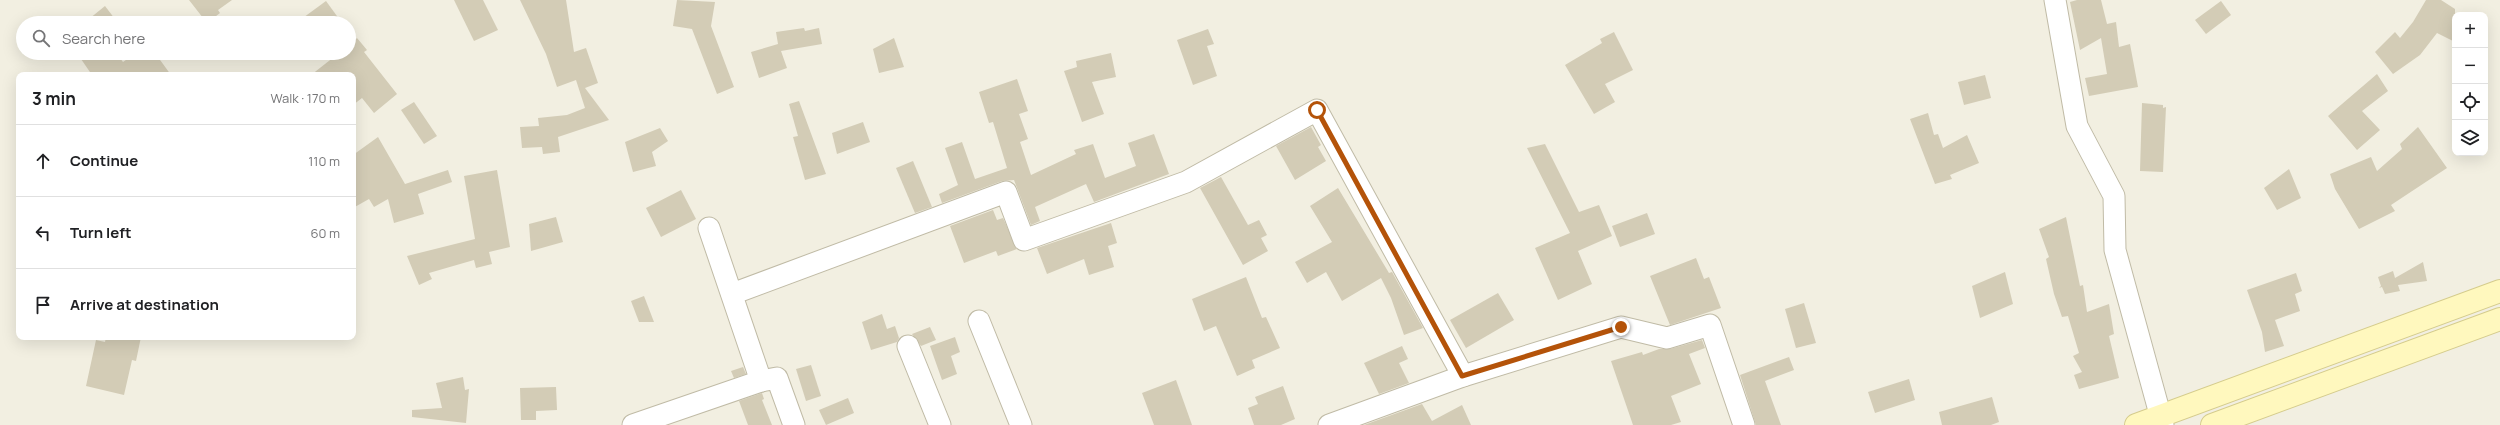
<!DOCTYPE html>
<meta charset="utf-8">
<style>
:root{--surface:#fff;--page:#f6f6f6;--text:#202124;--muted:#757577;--line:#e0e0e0}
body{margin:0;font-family:Manrope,sans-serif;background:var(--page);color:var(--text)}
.controls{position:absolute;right:12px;top:12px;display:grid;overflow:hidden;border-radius:8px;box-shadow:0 4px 16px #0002}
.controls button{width:36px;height:36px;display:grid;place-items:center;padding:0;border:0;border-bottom:1px solid var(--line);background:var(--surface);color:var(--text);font:20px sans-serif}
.stop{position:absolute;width:12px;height:12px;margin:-9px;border:3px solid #b45309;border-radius:50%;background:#fff}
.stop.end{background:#b45309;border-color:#fff;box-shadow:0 1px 4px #0008}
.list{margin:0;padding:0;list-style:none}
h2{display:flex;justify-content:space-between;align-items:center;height:52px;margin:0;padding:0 16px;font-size:17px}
h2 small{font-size:13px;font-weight:400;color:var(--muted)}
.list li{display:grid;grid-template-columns:26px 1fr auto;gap:12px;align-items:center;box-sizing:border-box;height:72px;padding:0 16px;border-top:1px solid var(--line)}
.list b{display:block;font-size:15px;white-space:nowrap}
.list em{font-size:13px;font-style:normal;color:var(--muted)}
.icon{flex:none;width:22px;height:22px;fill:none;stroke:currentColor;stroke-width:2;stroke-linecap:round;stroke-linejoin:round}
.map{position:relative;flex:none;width:2500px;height:425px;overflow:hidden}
.search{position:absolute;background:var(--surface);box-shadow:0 4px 16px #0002;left:16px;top:16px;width:340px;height:44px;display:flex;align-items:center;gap:10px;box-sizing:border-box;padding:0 14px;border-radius:22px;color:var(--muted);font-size:15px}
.panel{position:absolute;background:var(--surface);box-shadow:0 4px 16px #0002;left:16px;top:72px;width:340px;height:268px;border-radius:8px}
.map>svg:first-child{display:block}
.building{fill:#d3ccb6}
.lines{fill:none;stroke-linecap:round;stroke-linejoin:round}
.minor-casing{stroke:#c0bba6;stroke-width:23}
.secondary-casing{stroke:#d5cc8d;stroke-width:24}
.minor{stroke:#fff;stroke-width:21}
.secondary{stroke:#fff8be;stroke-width:22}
.route{stroke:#b45309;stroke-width:5}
</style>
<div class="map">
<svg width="2500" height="425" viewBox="0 0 2500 425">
<rect width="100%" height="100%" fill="#f2efe1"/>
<g class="building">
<polygon points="189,0 232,0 218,10 220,13 207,23"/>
<polygon points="454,0 483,0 498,30 474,41"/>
<polygon points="520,0 566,0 574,52 586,48 598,83 585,88 609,120 558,137 560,152 543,154 542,147 522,148 520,127 539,126 538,118 567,115 585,108 576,80 557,87 546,54"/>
<polygon points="677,0 715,2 711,26 734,87 717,94 692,29 673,26"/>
<polygon points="2077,0 2101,0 2107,24 2116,22 2119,47 2130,44 2138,87 2089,96 2085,78 2107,74 2101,38 2080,50 2070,2"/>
<polygon points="2426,0 2441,0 2455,9 2455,42 2437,33 2420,55 2393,74 2375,52 2395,32 2400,38 2413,22"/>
<polygon points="326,1 342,23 296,23"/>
<polygon points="2221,1 2231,15 2206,34 2195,20"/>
<polygon points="105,6 118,23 84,23"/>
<polygon points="804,28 805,31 819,28 822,44 781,51 787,68 759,78 751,52 778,44 776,32"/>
<polygon points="1208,29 1214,44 1207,46 1217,76 1193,85 1177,40"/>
<polygon points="1614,32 1633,70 1605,84 1615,102 1594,114 1565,65 1602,43 1600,39"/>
<polygon points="349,33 355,40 357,38 367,50 364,52 397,94 374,113 362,98 353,105 353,75 311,75 339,53 349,53"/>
<polygon points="894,38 904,67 879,73 873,49"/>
<polygon points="89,53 116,53 123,62 136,53 155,53 171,75 92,75 81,59"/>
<polygon points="1111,53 1116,77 1092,82 1104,114 1082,122 1064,71 1077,67 1076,61"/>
<polygon points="2377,74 2388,91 2362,111 2380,130 2357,150 2328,116"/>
<polygon points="1985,75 1991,98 1964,105 1958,82"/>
<polygon points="1017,79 1028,111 1019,114 1028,139 1020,142 1031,175 1076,154 1074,150 1093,144 1105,178 1136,166 1128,143 1154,134 1169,174 1094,202 1086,184 1035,207 1040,221 1031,225 1014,180 1002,181 942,203 939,194 958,185 945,148 962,142 975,179 1007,168 993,122 989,123 979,92"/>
<polygon points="799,101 826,174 805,180 793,137 798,136 789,104"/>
<polygon points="414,102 437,136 424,144 401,110"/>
<polygon points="2142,103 2163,105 2163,108 2166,107 2163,172 2140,171"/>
<polygon points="1928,113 1934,135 1938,134 1943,148 1967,135 1979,163 1950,175 1952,179 1935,184 1910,119"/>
<polygon points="863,122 870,142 837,154 832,133"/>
<polygon points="1311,127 1321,145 1318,147 1326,161 1295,180 1276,146"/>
<polygon points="2418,127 2447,168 2391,205 2395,211 2359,229 2335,189 2330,174 2371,157 2377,171 2402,149 2400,144"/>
<polygon points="660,128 668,141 652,152 656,166 633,172 625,142"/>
<polygon points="378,137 405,184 448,170 452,182 418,194 424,214 394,223 388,199 374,207 369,199 353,208 353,155"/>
<polygon points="1545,144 1579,212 1599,205 1612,236 1578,251 1592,284 1558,300 1535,248 1570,233 1527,148"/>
<polygon points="913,161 932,207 915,213 896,168"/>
<polygon points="2289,169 2301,198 2277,210 2264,188"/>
<polygon points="497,170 510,247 489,252 492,264 476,268 474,260 429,273 432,279 419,285 407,256 475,239 464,176"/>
<polygon points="1221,177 1248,225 1259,220 1267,235 1261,238 1268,251 1243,265 1200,188"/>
<polygon points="1338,188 1389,273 1392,272 1423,328 1404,335 1391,298 1381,278 1342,301 1326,272 1307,283 1295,262 1332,242 1310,206"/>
<polygon points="681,190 696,219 661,237 646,208"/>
<polygon points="993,210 997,220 1003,218 1017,249 998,256 996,251 964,263 950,226"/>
<polygon points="1647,213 1655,234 1620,247 1612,226"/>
<polygon points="556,217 563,242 531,251 529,224"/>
<polygon points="2066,217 2080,286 2083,285 2087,312 2109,304 2114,334 2109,336 2119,378 2079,389 2074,375 2082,372 2073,356 2079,353 2068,316 2062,317 2054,294 2046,259 2049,257 2039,229"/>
<polygon points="1111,223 1117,243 1108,246 1114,267 1089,275 1084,259 1047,274 1037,248"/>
<polygon points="1696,258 1704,279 1709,277 1721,308 1670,325 1650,276"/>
<polygon points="2423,262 2427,281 2398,285 2400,291 2385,294 2382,287 2379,288 2381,286 2378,277 2393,271 2395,278"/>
<polygon points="2005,272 2013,304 1980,318 1972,286"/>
<polygon points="2296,273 2302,291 2295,294 2300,311 2275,320 2284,346 2265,352 2262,332 2247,290"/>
<polygon points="1246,277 1262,318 1266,317 1280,348 1252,360 1255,368 1237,376 1216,326 1204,331 1192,299"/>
<polygon points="1498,293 1514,320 1466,348 1450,320"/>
<polygon points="644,296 654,322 639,322 631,301"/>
<polygon points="1804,303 1816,343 1796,348 1785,309"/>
<polygon points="882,314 887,329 895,326 899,338 897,342 871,350 862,322"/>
<polygon points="930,327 936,340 921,346 912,334"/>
<polygon points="106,337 141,337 136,361 132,360 124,395 86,386 96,340 105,342"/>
<polygon points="955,337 960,352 951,356 957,374 942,380 930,346"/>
<polygon points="1702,340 1705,348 1689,354 1701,384 1671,396 1681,422 1671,425 1633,425 1611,361 1642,352 1643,355 1659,349 1670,349"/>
<polygon points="1402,346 1408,359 1399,363 1409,383 1379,394 1364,363"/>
<polygon points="1789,357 1794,370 1765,381 1781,425 1756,425 1740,375"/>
<polygon points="811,365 821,396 806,401 796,369"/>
<polygon points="743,367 746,374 734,378 731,371"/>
<polygon points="463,377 465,390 469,389 466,423 412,417 412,410 442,408 436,383"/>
<polygon points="1909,379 1915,400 1875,413 1868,392"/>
<polygon points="1176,380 1192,425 1154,425 1142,393"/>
<polygon points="1283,386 1295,419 1281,425 1254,425 1248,408 1258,404 1255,397"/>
<polygon points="556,387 557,410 536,411 536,420 521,420 520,388"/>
<polygon points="762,393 764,399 762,400 772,425 748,425 739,401"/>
<polygon points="1992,397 1999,422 1991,425 1942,425 1939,412"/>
<polygon points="848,398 854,413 826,425 819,410"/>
<polygon points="1422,404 1432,421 1462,405 1471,425 1364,425"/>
</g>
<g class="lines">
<defs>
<g id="minor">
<polyline points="2055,0 2077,126 2114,196 2115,250 2163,425"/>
<polyline points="709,228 761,381"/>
<polyline points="732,294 1006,192 1024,240 1186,182 1317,110 1463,376"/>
<polyline points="979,321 1021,425"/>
<polyline points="908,346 940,425"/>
<polyline points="633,425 761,381 777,378 794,425"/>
<polyline points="1329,425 1463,376 1621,327 1667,338 1710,325 1744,425"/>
</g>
<g id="secondary">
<polyline points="2136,425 2500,291"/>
<polyline points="2212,425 2500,319"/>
</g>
</defs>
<use href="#minor" class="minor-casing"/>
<use href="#secondary" class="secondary-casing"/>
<use href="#minor" class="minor"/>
<use href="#secondary" class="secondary"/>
</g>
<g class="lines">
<polyline class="route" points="1317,110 1462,376 1621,327"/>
</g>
</svg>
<div class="controls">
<button>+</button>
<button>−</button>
<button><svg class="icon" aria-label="locate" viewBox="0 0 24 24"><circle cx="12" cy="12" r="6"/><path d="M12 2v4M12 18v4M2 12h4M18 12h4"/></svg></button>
<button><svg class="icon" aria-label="layers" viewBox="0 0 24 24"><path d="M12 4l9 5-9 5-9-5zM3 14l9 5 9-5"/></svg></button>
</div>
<div class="stop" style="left:1317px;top:110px"></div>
<div class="stop end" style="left:1621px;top:327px"></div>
<div class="search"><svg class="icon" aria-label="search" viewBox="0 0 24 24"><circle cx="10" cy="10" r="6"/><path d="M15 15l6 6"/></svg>Search here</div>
<section class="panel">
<h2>3 min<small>Walk · 170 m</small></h2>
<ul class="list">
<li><svg class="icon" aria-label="ahead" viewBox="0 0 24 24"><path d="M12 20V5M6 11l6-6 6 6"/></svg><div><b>Continue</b></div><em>110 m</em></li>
<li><svg class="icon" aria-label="left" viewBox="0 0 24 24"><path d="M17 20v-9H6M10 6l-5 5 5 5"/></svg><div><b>Turn left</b></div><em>60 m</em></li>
<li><svg class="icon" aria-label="arrive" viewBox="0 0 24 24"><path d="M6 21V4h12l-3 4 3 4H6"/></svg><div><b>Arrive at destination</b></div></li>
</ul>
</section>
</div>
